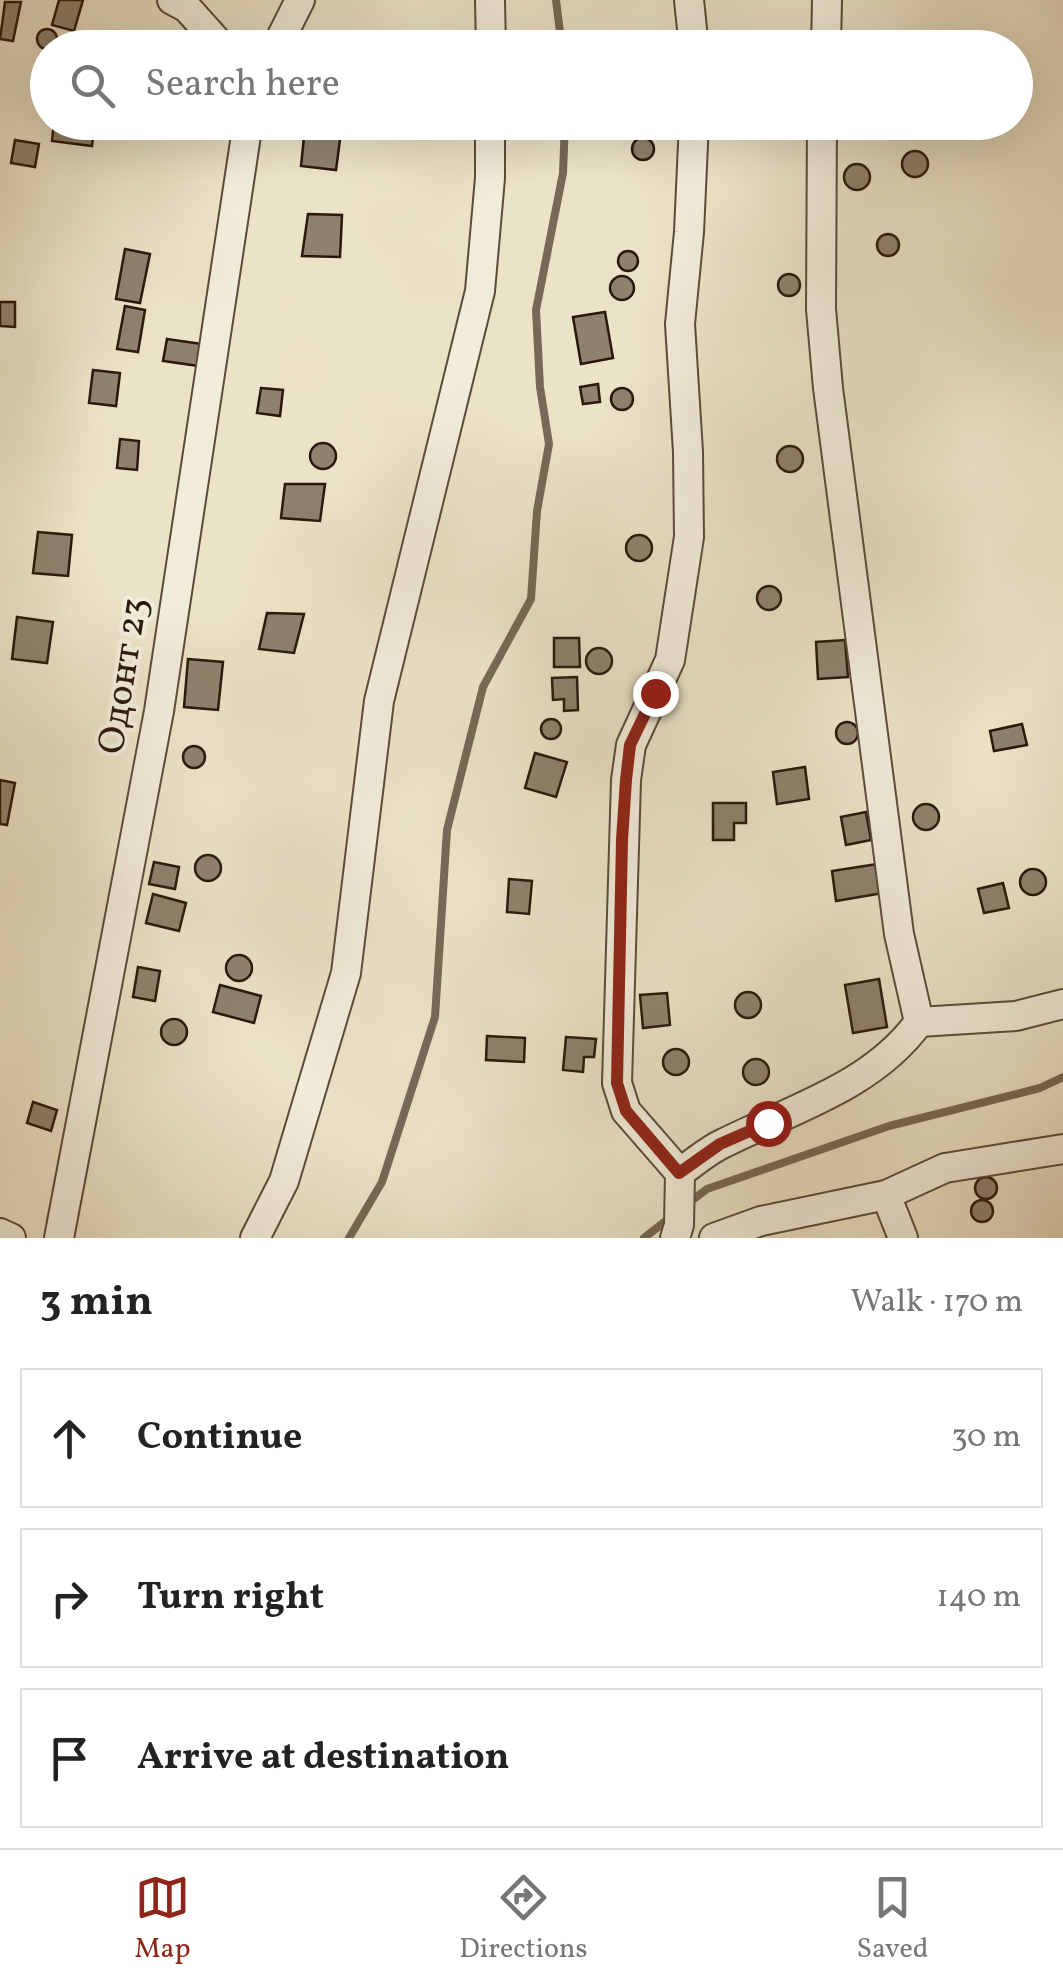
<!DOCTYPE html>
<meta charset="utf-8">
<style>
:root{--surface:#fff;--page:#f6f6f6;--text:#222;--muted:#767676;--line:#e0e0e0;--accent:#8f2418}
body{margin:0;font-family:Vollkorn,serif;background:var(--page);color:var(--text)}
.stop{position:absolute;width:30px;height:30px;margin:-22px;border:8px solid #8f2418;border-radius:50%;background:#fff}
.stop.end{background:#8f2418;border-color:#fff;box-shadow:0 2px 10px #0008}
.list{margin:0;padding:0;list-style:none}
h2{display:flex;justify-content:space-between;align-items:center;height:130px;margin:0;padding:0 40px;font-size:42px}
h2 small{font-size:32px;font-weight:400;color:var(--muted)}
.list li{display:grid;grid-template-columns:65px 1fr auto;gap:30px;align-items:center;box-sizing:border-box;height:140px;margin:0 20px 20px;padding:0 20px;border:2px solid var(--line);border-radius:0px}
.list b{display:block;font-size:38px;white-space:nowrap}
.list em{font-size:32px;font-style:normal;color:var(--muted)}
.icon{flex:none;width:55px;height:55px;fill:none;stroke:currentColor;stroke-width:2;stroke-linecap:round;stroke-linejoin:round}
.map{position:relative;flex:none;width:1063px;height:1238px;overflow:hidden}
.search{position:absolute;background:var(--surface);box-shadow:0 10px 40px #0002;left:30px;right:30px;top:30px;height:110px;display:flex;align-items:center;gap:25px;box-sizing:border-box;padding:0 35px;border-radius:55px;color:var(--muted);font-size:38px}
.sheet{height:610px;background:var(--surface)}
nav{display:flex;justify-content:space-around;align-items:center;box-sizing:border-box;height:140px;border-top:2px solid var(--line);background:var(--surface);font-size:28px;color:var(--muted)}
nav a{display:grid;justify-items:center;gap:5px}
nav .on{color:var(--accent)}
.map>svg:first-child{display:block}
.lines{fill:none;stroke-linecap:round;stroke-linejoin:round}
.stream{stroke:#766956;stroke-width:8}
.building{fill:#8e826d;stroke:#2a190b;stroke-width:2.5}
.street-casing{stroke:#5a4c3a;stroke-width:32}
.street{stroke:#f2eddb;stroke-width:28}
.route{stroke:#8f2418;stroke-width:12}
.labels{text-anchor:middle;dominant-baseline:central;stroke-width:8;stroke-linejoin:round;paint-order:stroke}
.street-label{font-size:38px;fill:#2a190b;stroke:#f2eddb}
</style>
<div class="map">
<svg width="1063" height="1238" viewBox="0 0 1063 1238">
<rect width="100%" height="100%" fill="#ebe3c8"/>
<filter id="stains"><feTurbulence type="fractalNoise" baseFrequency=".002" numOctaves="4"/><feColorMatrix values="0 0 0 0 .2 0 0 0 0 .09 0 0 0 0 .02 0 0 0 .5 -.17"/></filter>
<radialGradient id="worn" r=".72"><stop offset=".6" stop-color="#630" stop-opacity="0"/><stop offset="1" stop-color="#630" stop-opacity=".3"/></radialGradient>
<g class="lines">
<g class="stream">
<polyline points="556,0 562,48"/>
<polyline points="687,1204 707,1189 889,1126 1040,1088 1063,1077"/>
<polyline points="349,1238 382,1182 435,1017 447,830 483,687 531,599 537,511 549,444 540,387 536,310 563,173 565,122"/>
<polyline points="644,1238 672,1216"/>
</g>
</g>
<g class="building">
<polygon points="59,0 83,0 74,31 52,25"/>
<polygon points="5,2 21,2 13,41 0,39"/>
<circle cx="47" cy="39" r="10"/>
<polygon points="54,122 95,122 92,146 52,141"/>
<polygon points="305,127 341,132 336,170 301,166"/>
<circle cx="643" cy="149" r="11"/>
<polygon points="15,140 39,144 35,167 11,163"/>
<circle cx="915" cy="164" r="13"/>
<circle cx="857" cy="177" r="13"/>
<polygon points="308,214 342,215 340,257 302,256"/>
<circle cx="888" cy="245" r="11"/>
<polygon points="125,249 150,254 140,303 116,299"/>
<circle cx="628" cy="261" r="10"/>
<circle cx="789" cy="285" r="11"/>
<circle cx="622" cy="288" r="12"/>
<polygon points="0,302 15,302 15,327 0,326"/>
<polygon points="125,306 145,310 138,352 117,349"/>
<polygon points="605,312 613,358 581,364 573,317"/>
<polygon points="167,339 202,344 199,366 163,361"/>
<polygon points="93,370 120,373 116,406 89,403"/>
<polygon points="598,384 600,402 583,404 580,387"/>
<polygon points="261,388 283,390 280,416 257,413"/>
<circle cx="622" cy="399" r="11"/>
<polygon points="120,439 139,441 137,470 117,468"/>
<circle cx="323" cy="456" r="13"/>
<circle cx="790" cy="459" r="13"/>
<polygon points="285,484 325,484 320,521 281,518"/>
<polygon points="38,532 72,535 68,576 33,573"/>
<circle cx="639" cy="548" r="13"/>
<circle cx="769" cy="598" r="12"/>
<polygon points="267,613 304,614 294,653 259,649"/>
<polygon points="17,617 53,622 47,663 12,659"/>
<polygon points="554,638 579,638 580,667 554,667"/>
<polygon points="845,640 848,677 818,679 816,642"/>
<circle cx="599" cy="661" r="13"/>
<polygon points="188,659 223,662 218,710 184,707"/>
<polygon points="577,677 578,710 564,711 564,699 553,700 552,678"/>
<circle cx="551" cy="729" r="10"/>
<circle cx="847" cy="733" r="11"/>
<polygon points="1022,724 1027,745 994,751 990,731"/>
<circle cx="194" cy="757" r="11"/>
<polygon points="535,753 567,762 556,797 525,788"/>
<polygon points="805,767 809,799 777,804 773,772"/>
<polygon points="0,780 15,783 7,825 0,824"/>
<polygon points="713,803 746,803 746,823 734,823 734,840 713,840"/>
<circle cx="926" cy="817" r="13"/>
<polygon points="866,812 871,840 846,845 841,817"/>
<circle cx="208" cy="868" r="13"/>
<polygon points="154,862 179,867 175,889 149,884"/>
<polygon points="884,863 889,892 836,901 832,871"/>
<circle cx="1033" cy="882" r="13"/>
<polygon points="509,879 532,881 529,914 507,912"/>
<polygon points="1003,883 1009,908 984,913 978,889"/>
<polygon points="153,894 186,903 179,931 146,923"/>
<circle cx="239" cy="968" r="13"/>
<polygon points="138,967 160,971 155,1001 133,997"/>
<polygon points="879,979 887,1027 853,1033 845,985"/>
<polygon points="220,985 261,996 254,1023 213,1012"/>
<circle cx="748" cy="1005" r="13"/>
<polygon points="667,993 670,1025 643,1028 640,995"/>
<circle cx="174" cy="1032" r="13"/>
<polygon points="487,1036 525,1038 524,1062 486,1060"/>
<polygon points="566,1037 596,1039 594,1057 584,1057 583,1072 563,1070"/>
<circle cx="676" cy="1062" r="13"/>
<circle cx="756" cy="1072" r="13"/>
<polygon points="33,1102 57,1110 51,1131 27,1123"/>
<circle cx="986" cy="1188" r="11"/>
<circle cx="982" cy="1211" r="11"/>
</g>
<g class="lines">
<defs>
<g id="street">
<polyline points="172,0 187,8 223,48"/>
<polyline points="490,0 491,48"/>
<polyline points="689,0 694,48"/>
<polyline points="276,48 300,0"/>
<polyline points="826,48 827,0"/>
<polyline points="919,1022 1016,1016 1063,1004"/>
<path d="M679,1173C694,1163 708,1150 724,1143C792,1109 873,1086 919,1022L899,934L828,388L821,309L822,122"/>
<polyline points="886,1195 903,1238"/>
<polyline points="0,1233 11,1238"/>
<polyline points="59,1238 159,711 248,122"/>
<polyline points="255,1238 284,1181 346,973 379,701 480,291 490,178 490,122"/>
<polyline points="675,1238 679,1225 680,1173 626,1111 617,1083 626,780 631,745 670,660 689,537 688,452 680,324 689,232 694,122"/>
<polyline points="714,1238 761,1221 886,1195 945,1168 1063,1149"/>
</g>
</defs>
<use href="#street" class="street-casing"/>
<use href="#street" class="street"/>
</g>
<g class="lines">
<polyline class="route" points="655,693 630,745 626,780 622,840 617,1083 626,1111 679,1173 720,1144 768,1123"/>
</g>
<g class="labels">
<g class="street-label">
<text transform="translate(125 676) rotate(-81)">Одонт 23</text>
</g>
</g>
<rect width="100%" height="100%" filter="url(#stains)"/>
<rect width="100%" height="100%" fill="url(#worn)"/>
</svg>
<div class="stop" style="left:768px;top:1123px"></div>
<div class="stop end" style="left:655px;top:693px"></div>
<div class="search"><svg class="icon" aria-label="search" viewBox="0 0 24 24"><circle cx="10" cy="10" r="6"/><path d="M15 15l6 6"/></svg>Search here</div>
</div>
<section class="sheet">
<h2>3 min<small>Walk · 170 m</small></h2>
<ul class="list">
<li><svg class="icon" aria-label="ahead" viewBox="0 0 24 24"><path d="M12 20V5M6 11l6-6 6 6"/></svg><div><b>Continue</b></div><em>30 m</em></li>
<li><svg class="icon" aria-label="right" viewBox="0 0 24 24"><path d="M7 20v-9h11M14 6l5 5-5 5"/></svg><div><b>Turn right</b></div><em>140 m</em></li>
<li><svg class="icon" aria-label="arrive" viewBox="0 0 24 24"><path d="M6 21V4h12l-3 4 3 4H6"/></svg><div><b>Arrive at destination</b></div></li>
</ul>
</section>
<nav>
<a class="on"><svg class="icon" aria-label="map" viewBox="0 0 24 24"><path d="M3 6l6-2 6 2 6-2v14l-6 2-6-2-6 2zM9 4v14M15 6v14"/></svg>Map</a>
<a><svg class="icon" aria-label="directions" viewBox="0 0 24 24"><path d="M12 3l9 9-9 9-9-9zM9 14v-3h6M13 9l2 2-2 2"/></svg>Directions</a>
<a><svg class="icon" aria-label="saved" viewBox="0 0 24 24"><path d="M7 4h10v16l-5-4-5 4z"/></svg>Saved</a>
</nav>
